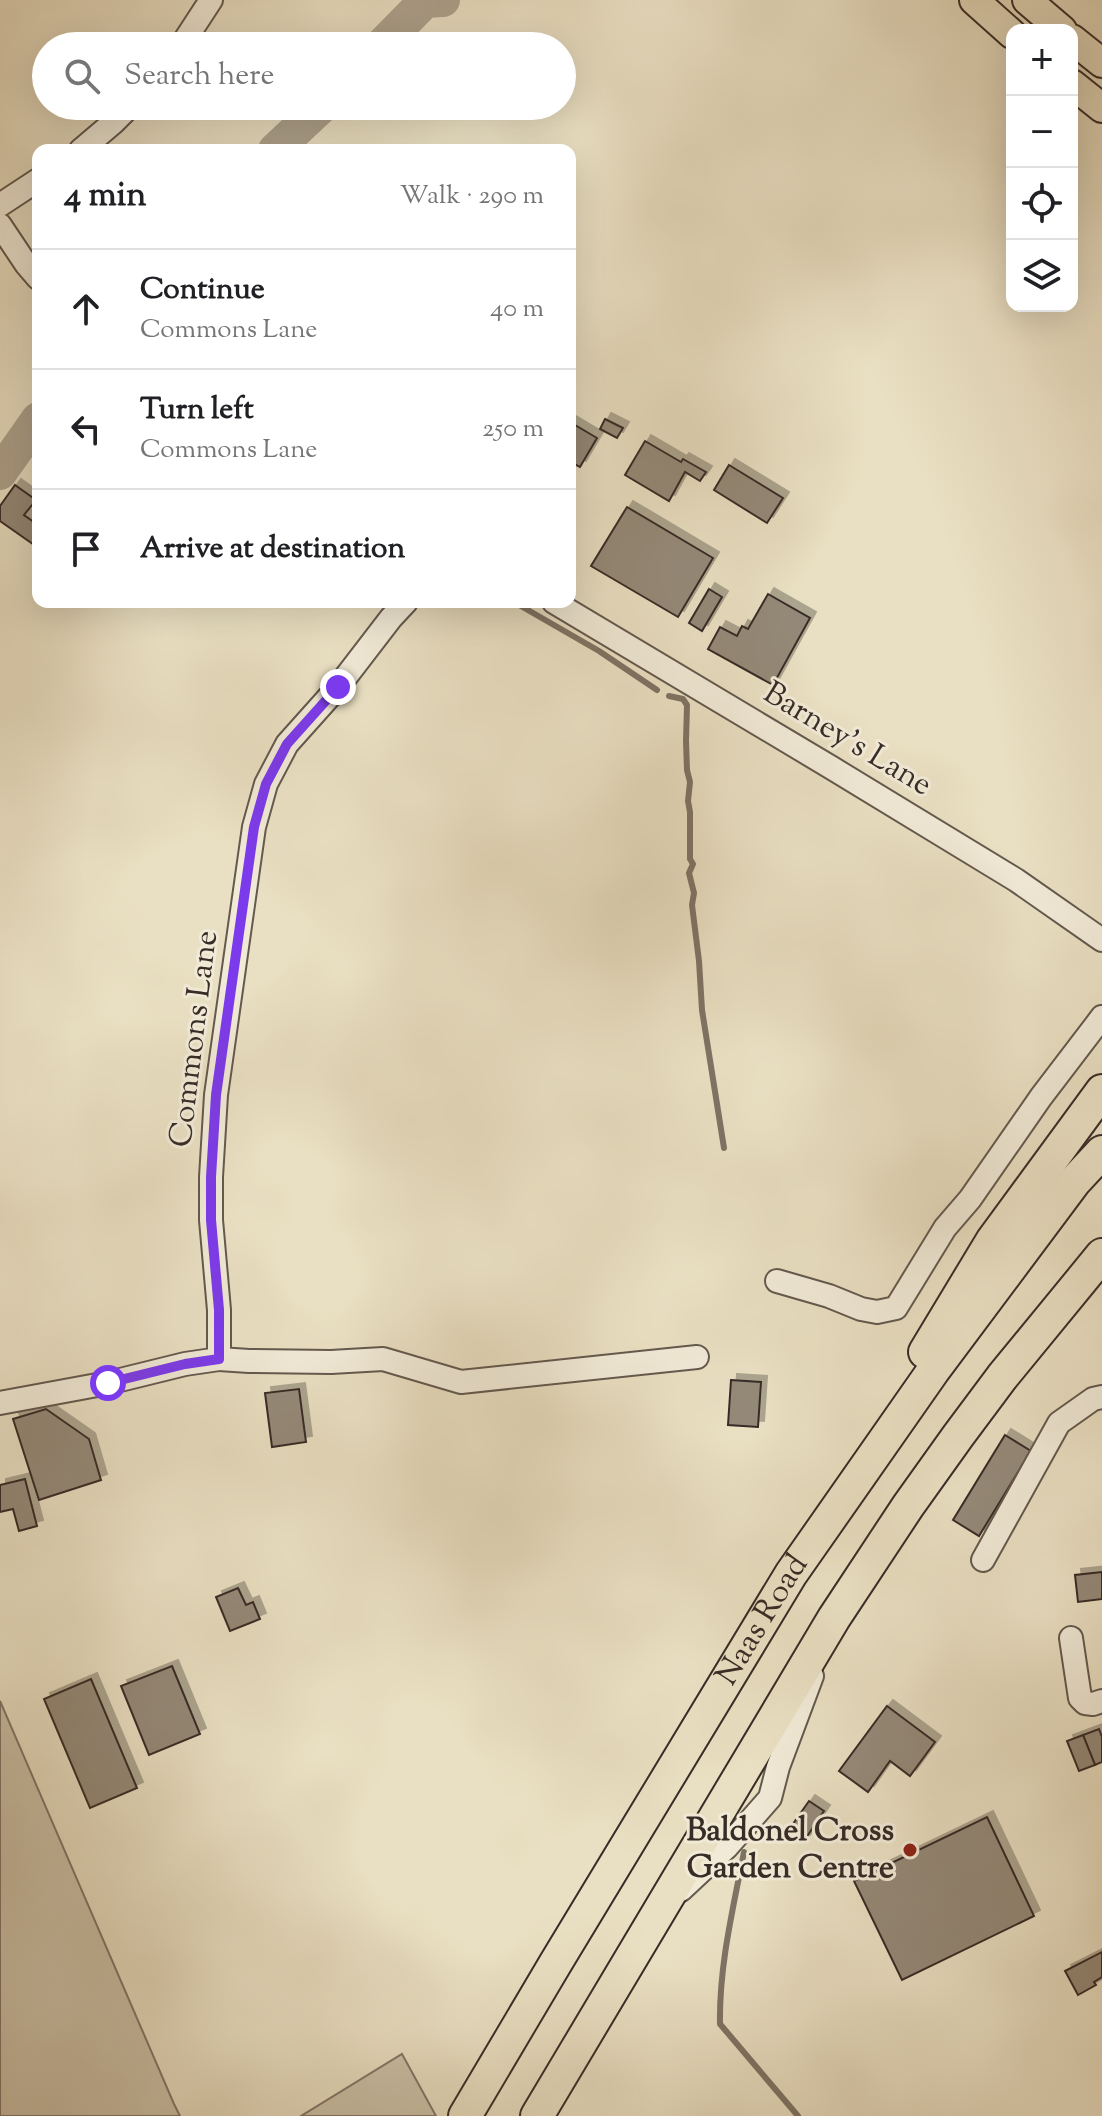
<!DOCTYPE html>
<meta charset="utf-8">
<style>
:root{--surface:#fff;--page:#f6f6f6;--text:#202124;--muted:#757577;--line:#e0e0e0}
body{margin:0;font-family:"Sorts Mill Goudy",serif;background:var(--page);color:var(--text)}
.controls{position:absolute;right:24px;top:24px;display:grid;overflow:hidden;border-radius:16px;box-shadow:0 8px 32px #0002}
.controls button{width:72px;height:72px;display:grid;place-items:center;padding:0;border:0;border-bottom:2px solid var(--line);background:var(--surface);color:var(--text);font:40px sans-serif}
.stop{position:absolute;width:24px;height:24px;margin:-18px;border:6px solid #7c3aed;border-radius:50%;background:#fff}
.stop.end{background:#7c3aed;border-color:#fff;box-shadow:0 2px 8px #0008}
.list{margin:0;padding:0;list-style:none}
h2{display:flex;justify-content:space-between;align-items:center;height:104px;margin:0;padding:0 32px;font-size:34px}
h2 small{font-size:26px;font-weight:400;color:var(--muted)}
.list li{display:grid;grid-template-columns:52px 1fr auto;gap:24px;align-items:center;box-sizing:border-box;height:120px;padding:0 32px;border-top:2px solid var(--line)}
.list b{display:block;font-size:30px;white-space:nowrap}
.list p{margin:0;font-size:26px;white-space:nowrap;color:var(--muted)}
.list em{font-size:26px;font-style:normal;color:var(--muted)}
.icon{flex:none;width:44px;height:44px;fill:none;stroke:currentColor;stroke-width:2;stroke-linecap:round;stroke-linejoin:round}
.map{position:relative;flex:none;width:1102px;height:2116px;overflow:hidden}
.search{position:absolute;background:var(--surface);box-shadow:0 8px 32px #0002;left:32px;top:32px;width:544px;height:88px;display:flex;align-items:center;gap:20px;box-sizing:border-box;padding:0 28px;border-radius:44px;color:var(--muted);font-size:30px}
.panel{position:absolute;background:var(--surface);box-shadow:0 8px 32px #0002;left:32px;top:144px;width:544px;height:464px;border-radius:16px}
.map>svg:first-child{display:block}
.green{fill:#cbc1a8;stroke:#827668;stroke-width:2}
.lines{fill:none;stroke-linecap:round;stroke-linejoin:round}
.stream{stroke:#7e7364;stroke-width:6}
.river{stroke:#ada28d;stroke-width:34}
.building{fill:#948978;stroke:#382c27;stroke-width:2;filter:url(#shadow)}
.minor-casing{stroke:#64594e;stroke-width:26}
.major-casing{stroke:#382c27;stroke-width:32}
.highway-casing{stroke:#382c27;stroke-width:36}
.minor{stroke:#f1ead7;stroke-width:22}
.major{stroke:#e9dfc2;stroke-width:28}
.highway{stroke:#e9dfc2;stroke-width:32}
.route{stroke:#7c3aed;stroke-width:10}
.poi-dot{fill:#8f2418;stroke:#f1ead7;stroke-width:3}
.labels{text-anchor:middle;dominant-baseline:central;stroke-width:6;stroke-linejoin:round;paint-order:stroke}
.street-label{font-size:32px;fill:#382c27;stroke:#f1ead7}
.poi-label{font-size:32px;font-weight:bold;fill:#382c27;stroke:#f1ead7;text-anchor:end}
</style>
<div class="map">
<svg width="1102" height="2116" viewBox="0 0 1102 2116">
<defs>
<filter id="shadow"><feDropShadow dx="6" dy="-6" stdDeviation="0" flood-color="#0004"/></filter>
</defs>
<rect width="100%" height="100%" fill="#e9dfc2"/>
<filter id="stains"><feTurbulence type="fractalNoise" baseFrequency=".0025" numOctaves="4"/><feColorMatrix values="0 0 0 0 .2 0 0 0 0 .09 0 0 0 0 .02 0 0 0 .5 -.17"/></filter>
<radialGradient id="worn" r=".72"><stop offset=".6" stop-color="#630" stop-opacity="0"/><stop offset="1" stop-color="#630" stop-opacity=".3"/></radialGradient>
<g class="green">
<polygon points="0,1701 174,2104 180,2116 0,2116"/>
<polygon points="402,2054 436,2116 301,2116"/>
</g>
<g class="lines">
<g class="stream">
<polyline points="514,602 599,651 657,690"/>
<polyline points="669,696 683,699 687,705 686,741 687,770 690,782 688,801 690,812 690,859 693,864 689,873 694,893 692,905 699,961 702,1010 724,1148"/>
<path d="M744,1852C733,1909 719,1966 720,2024L798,2116"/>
</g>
<g class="river">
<polyline points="381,46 425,1 443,0"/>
<polyline points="275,150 322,106"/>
<polyline points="0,473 38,419"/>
</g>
</g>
<g class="building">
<polygon points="605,419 623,428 617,438 600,429"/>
<polygon points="570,422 597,438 580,467 570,462"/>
<polygon points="645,441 681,462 683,459 706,472 700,481 685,472 669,501 625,475"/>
<polygon points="729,465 783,498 767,523 714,490"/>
<polygon points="15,485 36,500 24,515 38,525 37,547 0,521 0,506"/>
<polygon points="627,507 713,558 678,617 591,566"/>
<polygon points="709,589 722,597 702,631 689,623"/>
<polygon points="768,594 810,618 773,685 708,649 720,627 737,636 742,626 748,629"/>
<polygon points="731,1380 761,1382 758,1427 728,1425"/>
<polygon points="299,1389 306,1442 272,1447 265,1393"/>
<polygon points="46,1409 89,1439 101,1480 39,1500 13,1419"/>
<polygon points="1005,1435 1031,1451 979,1536 953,1520"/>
<polygon points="25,1479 37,1526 19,1531 13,1509 0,1512 0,1485"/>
<polygon points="1102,1572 1102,1599 1078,1602 1075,1575"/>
<polygon points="238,1588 246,1605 253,1602 260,1619 230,1631 216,1597"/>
<polygon points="172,1666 200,1734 149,1755 121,1686"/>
<polygon points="91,1679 137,1788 90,1808 44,1699"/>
<polygon points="887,1706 935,1742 910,1776 890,1761 868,1792 839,1771"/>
<polygon points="1099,1729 1102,1737 1102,1762 1095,1765 1083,1735"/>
<polygon points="1083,1735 1095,1765 1079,1771 1067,1741"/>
<polygon points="809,1801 824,1811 804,1841 788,1831"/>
<polygon points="987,1817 1034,1916 902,1980 854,1881"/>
<polygon points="1102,1952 1102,1977 1094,1982 1096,1985 1078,1995 1065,1971"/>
</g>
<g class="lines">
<defs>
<g id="minor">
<polyline points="181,46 211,0"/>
<polyline points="81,150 114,122 130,106"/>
<polyline points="0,205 38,180"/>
<polyline points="0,225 26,264 38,278"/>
<polyline points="554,602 832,768 1016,880 1102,940"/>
<polyline points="777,1281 829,1296 861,1309 877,1312 896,1308 945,1228 970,1199 1041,1097 1102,1017"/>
<polyline points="219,1359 249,1361 331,1362 383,1359 461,1382 697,1357"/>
<polyline points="0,1403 108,1383 185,1364 219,1359 219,1310 211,1220 211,1177 216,1095 254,827 266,784 287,744 338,687 391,618 406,602"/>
<polyline points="983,1560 1059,1423 1093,1399 1102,1397"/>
<polyline points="1071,1638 1080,1698 1085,1703 1093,1704 1102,1701"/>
<polyline points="681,1890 727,1847 770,1798 778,1767 812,1676"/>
</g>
<g id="major">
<polyline points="974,0 1012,34"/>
<polyline points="1027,0 1062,30"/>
<polyline points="1072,39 1102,63"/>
<polyline points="1072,84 1102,108"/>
</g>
<g id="highway">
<polyline points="925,1352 992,1241 1102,1091"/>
<path id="s1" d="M465,2116L555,1964L791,1574L933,1371L1075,1181L1102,1152"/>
<polyline points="537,2116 834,1618 908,1506 958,1436 1002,1377 1102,1255"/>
</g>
</defs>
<use href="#minor" class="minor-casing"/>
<use href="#major" class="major-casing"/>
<use href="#highway" class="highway-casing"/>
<use href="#minor" class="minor"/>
<use href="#major" class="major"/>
<use href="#highway" class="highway"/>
</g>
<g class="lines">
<polyline class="route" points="108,1383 185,1364 219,1359 219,1310 211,1220 211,1177 216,1095 254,827 266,784 287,744 338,687"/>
</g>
<circle class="poi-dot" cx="910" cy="1850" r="8"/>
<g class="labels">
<g class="street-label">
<text transform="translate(847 740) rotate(31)">Barney's Lane</text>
<text transform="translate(195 1039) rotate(-83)">Commons Lane</text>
<text stroke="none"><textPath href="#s1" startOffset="578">Naas Road</textPath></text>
</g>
<g class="poi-label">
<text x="894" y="1832">Baldonel Cross<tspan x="894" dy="37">Garden Centre</tspan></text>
</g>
</g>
<rect width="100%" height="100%" filter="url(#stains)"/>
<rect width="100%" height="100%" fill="url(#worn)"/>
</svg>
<div class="controls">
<button>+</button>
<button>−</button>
<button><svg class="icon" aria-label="locate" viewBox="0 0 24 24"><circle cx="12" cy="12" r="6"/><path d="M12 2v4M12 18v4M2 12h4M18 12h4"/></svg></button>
<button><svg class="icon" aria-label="layers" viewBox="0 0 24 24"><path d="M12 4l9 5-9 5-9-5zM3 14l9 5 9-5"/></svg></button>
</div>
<div class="stop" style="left:108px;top:1383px"></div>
<div class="stop end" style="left:338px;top:687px"></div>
<div class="search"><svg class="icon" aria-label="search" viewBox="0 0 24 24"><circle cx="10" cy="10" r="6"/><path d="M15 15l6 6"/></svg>Search here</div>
<section class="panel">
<h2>4 min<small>Walk · 290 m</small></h2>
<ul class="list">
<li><svg class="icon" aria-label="ahead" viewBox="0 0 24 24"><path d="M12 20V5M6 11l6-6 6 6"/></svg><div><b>Continue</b><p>Commons Lane</p></div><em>40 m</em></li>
<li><svg class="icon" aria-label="left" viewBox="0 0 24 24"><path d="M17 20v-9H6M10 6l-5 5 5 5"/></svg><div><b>Turn left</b><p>Commons Lane</p></div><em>250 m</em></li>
<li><svg class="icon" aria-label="arrive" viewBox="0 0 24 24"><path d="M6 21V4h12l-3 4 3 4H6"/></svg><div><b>Arrive at destination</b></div></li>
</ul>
</section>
</div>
